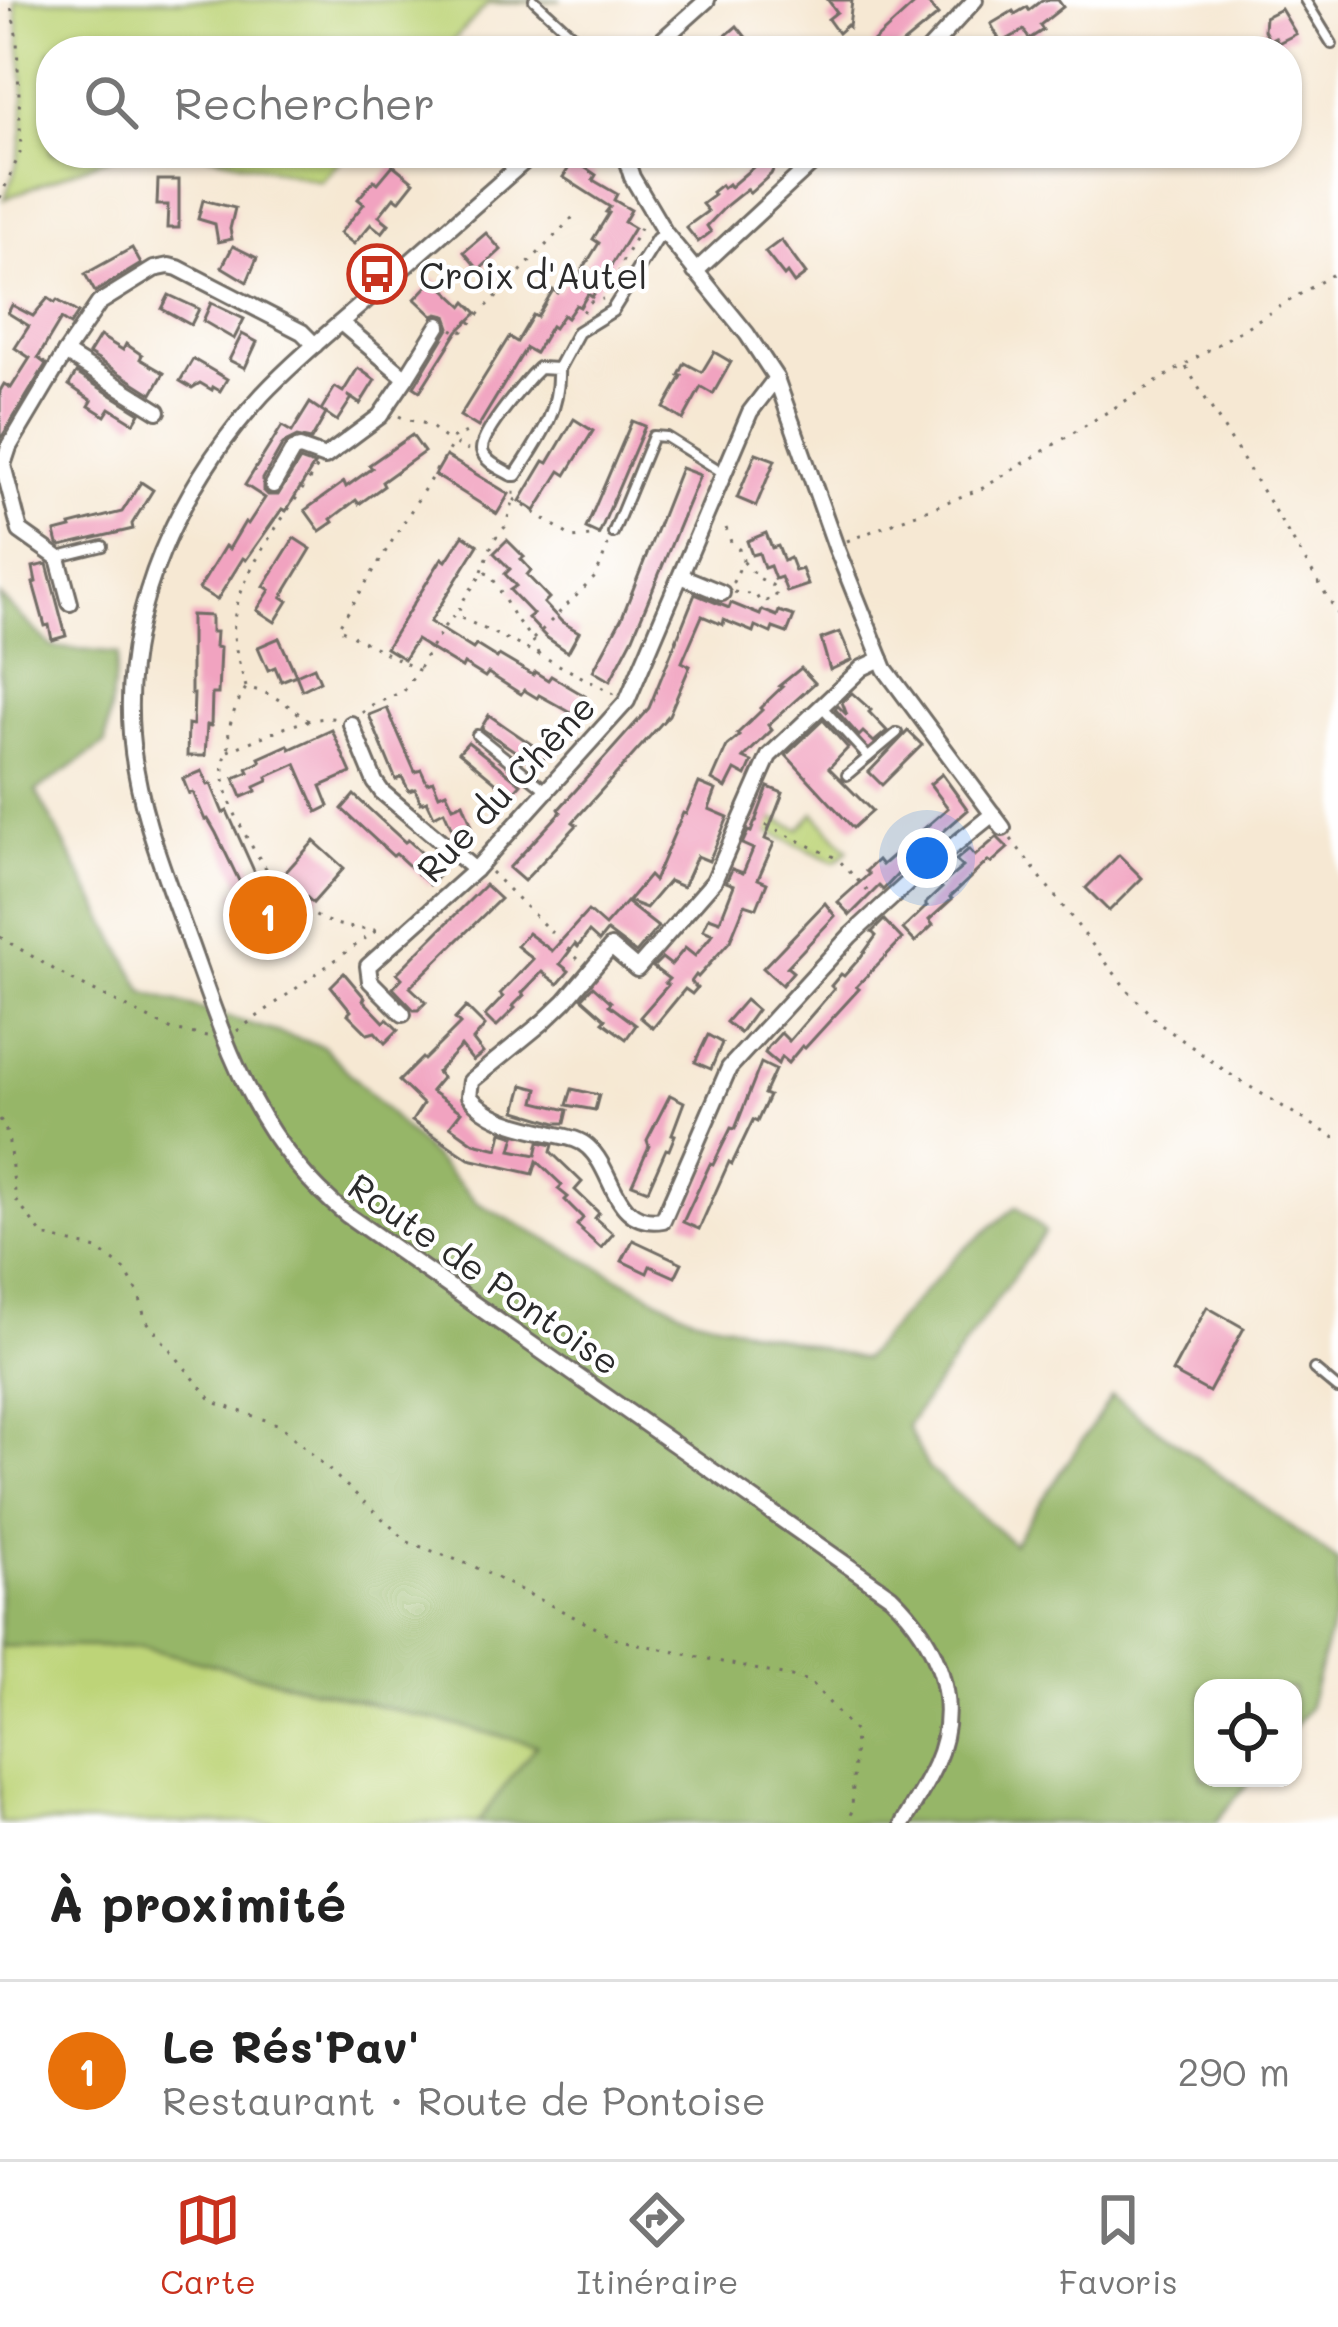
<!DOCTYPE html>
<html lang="fr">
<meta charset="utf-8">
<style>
:root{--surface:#fff;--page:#f2f2f2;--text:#222;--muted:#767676;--line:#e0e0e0;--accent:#c8321e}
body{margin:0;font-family:Mali,sans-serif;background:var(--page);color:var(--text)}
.controls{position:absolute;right:36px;bottom:36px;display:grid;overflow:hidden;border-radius:24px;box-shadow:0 3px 9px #0004}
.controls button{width:108px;height:108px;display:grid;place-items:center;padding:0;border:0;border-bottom:3px solid var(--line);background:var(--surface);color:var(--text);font:60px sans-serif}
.you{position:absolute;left:927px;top:858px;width:42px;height:42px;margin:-30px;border:9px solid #fff;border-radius:50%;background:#1a73e8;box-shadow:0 0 0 18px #1a73e833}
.badge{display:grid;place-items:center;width:78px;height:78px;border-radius:50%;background:var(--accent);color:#fff;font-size:39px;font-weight:700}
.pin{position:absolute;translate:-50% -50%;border:6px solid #fff;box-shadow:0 3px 12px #0006}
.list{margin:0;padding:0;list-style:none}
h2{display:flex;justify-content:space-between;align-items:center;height:156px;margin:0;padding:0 48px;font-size:51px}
h2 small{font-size:39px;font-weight:400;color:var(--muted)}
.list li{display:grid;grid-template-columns:78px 1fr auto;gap:36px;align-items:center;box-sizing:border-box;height:180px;padding:0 48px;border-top:3px solid var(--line)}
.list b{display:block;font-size:45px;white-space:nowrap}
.list p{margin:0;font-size:39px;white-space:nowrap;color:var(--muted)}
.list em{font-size:39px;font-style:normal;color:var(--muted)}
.icon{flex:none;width:66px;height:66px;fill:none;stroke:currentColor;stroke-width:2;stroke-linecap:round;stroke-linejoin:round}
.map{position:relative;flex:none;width:1338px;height:1823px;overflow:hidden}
.search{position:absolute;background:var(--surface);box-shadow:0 3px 9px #0004;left:36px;right:36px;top:36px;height:132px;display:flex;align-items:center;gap:30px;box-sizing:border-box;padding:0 42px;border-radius:48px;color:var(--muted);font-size:45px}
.sheet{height:336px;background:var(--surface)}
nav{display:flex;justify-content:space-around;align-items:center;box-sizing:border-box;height:168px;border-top:3px solid var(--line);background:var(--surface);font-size:33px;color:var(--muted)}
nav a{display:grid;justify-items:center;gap:6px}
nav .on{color:var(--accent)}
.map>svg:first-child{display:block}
.green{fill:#bdd478;stroke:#748052;stroke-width:3}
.forest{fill:#96b668;stroke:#60704a;stroke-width:3}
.building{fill:#f1a3c0}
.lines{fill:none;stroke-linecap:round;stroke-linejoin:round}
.service-casing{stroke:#726d66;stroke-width:14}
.pedestrian-casing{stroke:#726d66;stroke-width:16}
.minor-casing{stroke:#726d66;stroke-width:20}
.path{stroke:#726d66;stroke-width:3;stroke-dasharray:3 9;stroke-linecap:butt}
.service{stroke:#fff;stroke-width:8}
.pedestrian{stroke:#fff;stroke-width:10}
.minor{stroke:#fff;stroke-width:14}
.labels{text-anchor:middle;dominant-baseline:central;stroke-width:9;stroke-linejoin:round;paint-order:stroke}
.poi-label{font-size:36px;fill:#2b2b2b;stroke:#fff;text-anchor:start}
.street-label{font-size:36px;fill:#2b2b2b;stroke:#fff}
</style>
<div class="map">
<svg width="1338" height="1823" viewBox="0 0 1338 1823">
<rect width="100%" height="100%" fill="#fff"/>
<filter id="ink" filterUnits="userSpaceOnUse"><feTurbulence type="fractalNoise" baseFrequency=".00833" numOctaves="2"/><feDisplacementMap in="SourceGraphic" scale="24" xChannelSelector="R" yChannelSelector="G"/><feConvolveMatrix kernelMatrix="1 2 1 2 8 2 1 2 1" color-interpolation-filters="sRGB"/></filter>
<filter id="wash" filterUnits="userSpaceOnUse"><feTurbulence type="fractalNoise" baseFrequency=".004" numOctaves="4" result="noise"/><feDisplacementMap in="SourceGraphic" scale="48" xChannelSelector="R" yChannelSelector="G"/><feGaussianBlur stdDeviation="2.7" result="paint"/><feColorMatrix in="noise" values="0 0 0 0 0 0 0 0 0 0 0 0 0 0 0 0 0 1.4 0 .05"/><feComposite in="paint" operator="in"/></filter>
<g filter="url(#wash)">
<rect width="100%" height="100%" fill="#f6e8d3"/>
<g class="green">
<path d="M15,0H562L488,4L443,51H51V153H120L4,199C35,132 22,71 15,0Z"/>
<polygon points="202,153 347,153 321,181"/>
<polygon points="756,812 799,829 814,813 848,850 835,862 751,824"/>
<polygon points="0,1646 142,1647 537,1745 477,1823 0,1823"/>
</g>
<polygon class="forest" points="0,596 52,647 118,654 105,744 36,791 144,992 323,1046 478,1203 689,1315 863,1359 957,1255 1017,1206 1045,1232 907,1426 928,1468 1013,1544 1112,1396 1338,1561 1338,1603 1308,1709 1293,1728 1293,1688 1203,1688 1203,1778 1252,1778 1215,1823 477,1823 536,1745 142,1647 0,1646"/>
<g id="blocks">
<g class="building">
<polygon points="828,0 852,0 849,27 847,25 838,33 828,19 837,12"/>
<polygon points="919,0 925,0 938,15 894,51 879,51 872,43"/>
<polygon points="1042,0 1058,0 1063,7 1040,25 1043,30 1029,39 1024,30 1001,43 991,24 1013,11 1015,14 1027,7 1029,10"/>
<polygon points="1281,9 1296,34 1278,43 1275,37 1269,40 1264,30 1265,17"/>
<polygon points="737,26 752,45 744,51 712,51 720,44 718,42"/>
<polygon points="765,157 774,168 771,174 750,193 747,189 727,205 707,226 711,232 698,242 686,227 708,211 702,204 714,195 712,192 721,185 723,188 728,184 730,187"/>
<polygon points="574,160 596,175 593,180 617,194 614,200 631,210 624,222 634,228 592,297 588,294 580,307 576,305 567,318 563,315 554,328 551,326 535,353 526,348 478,427 460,416 509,337 517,342 533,315 537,317 553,290 558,293 566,280 573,285 599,243 593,239 609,213 606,212 610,207 563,177"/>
<polygon points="393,165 414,182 399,201 394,197 379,216 389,224 382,233 371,224 354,244 340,233 364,204 358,199 374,180 378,183"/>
<polygon points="158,180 179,180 179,228 167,228 168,205 157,205"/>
<polygon points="203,200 235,208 230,229 232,239 218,242 215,224 198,219"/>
<polygon points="486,233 501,250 479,270 464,252"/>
<polygon points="781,240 806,274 794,283 787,273 784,276 765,252"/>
<polygon points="233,246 257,258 247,282 222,267"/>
<polygon points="132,248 141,264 95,292 85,274"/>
<polygon points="434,279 463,306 466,302 477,313 458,331 420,391 414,387 450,327 446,316 438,314 433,316 415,299"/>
<polygon points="169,295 199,309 191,325 162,309"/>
<polygon points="48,298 55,303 57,300 78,313 70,325 61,319 49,339 38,358 46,364 0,440 0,391 4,384 11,388 30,358 15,348 29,326 8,313 12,305 33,316"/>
<polygon points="211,303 244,319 234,339 203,321"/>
<polygon points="242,334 257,342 245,368 229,360"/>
<polygon points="100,336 123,350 126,344 142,355 140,359 164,373 152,394 89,354"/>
<polygon points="714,352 731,362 713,394 701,387 683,420 664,408 682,376 679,375 685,363 702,372"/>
<polygon points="193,359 227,379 220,391 213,387 212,390 200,383 192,388 180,381"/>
<polygon points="358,368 375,380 360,404 347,395 352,398 337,421 321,410 335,387 343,392"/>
<polygon points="76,373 140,413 134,423 110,408 105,416 89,406 92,401 69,385"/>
<polygon points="310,403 326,414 311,440 297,437 283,444 263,479 263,490 268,495 278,495 300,460 314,465 286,511 282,509 246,560 243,558 217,600 199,589 225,546 229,549 245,522 248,524 265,498 245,485 282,426 292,432"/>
<polygon points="574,419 593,431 566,475 560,471 535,511 520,501 544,461 548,463"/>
<polygon points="632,421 645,426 599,534 586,528"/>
<polygon points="412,435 424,452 382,482 384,486 359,504 356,500 331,519 333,522 320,531 305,510 344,482 346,487 372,468 369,465"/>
<polygon points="756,453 775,460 756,506 737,498"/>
<polygon points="446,456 509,494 497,514 435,475"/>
<polygon points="681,468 700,475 633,637 610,681 593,671 622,617"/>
<polygon points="141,482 153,490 132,524 133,529 61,546 58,544 55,532 71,528 70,525 122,512"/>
<polygon points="766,533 772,548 778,546 784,561 790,558 795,571 802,569 808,585 787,592 781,577 775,579 770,566 764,568 759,553 752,555 747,541"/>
<polygon points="463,535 478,545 430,622 473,649 476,645 497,658 499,655 533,675 535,672 548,680 551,676 585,696 575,715 539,695 537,698 524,690 521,694 488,673 485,677 464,664 462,668 416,640 404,659 386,648 442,558 446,561"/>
<polygon points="294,538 311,549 282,597 288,601 275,622 257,610 270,590 264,586"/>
<polygon points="507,540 524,557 521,559 531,570 527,575 549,598 544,603 562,622 579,632 568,652 546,637 528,618 533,614 510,590 516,586 505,574 510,569 494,553"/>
<polygon points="47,564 66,636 52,640 49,625 45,626 33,583 36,582 33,567"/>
<polygon points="695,594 729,608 731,603 760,615 762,610 777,616 779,611 794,616 787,633 773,628 771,633 755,626 753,632 724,620 723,625 702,616 682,662 690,666 669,715 573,822 577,825 524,881 509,868 561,812 559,809 649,708"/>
<polygon points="191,615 211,616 211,632 216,632 215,647 220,648 218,694 212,694 211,726 207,725 205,756 187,756 188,724 193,725 194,694 191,694"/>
<polygon points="840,632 852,660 830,670 821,639"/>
<polygon points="279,638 296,675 314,667 320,681 302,690 296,675 281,681 275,667 268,670 258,647"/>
<polygon points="801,668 815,683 768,725 772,730 743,758 752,762 746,776 735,770 726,788 712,780 727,746 739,736 737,734 762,710 760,708 782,687 779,686"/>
<polygon points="852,693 871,710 869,712 887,731 874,742 863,732 859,736 835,709 838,706 847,715 842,702"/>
<polygon points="387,708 415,772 421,770 427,783 433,781 439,795 446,792 453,807 463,803 472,826 454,833 444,811 434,816 427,801 421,803 415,789 409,791 402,777 396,780 369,715"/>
<polygon points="489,715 506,727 547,755 537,766 485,731 481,728"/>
<polygon points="823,720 848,748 829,768 872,811 853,828 786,755"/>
<polygon points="332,730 351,773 321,786 329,806 317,812 296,764 267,777 268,781 255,787 256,791 242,797 234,778 249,772 247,768 261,762 259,758 288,745 290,749"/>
<polygon points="908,731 922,745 882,785 869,772"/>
<polygon points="468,742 521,784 511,795 459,752"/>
<polygon points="202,771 208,785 211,784 223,813 227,811 259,882 251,886 262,911 284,930 288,925 301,937 289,951 276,939 271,945 246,923 233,894 243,889 216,833 208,819 205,820 193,792 189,794 183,779"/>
<polygon points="942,774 968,810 913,858 883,890 879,886 850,915 838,902 869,874 866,871 878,860 882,865 948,808 930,784"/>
<polygon points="699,783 716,790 709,809 728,817 709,861 697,856 683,887 669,881 646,908 628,901 649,876 654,881 683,813 686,814"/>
<polygon points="768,787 783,793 765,839 774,843 758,879 767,883 757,908 745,904 730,941 698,977 696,975 691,982 697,988 692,994 685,989 653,1028 640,1017 668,985 665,983 669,979 653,967 662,958 671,965 685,948 695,956 713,934 703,930 709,917 720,921 734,885 726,882 732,869 743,873 753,849 742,844 748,831 751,832"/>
<polygon points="354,795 405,842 408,840 442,872 430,885 396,854 393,856 342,809"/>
<polygon points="997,837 1008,848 991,863 988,861 950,897 952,899 929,920 933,925 915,942 903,929 927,906 925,904 942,888 940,886 963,867 956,860 969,849 975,856"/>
<polygon points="314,841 344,868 313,903 283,875"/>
<polygon points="1119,855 1142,878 1109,911 1086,888"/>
<polygon points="485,885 500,899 410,987 426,1002 418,1010 414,1010 393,988 402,978 397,973"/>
<polygon points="626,902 658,927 636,953 607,931 599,941 589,932 578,947 575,944 560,964 569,971 558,984 542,972 522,993 524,995 513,1006 515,1008 496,1027 485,1016 503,997 500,994 533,959 517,946 528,933 552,951 588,911 605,926"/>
<polygon points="825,903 835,916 787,967 793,972 782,985 763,968"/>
<polygon points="884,920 902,939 856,987 859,989 805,1048 802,1046 788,1063 781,1057 778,1064 765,1053 768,1047 781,1033 789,1041 834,989 831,986 841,974 844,976 860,958 876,936 872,932"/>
<polygon points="344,973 365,998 363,1000 384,1022 387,1019 398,1030 385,1043 375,1032 368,1034 348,1014 351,1011 331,986"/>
<polygon points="593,986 611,1002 609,1005 636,1025 626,1039 603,1022 606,1019 582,998"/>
<polygon points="745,1000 757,1010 740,1033 726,1022"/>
<polygon points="466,1007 485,1026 473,1040 483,1053 473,1061 461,1046 437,1072 442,1078 431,1091 461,1112 450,1126 474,1143 498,1149 502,1132 515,1136 511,1150 536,1155 539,1142 553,1145 551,1152 582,1182 575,1190 599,1213 595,1218 613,1234 601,1248 582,1231 583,1230 577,1225 583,1218 565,1200 568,1197 558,1189 562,1185 537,1161 533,1174 469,1159 412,1121 423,1104 399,1081 422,1058 424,1060 460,1024 455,1019"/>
<polygon points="708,1035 722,1043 711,1069 695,1062"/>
<polygon points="761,1063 775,1070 764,1094 769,1096 757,1122 753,1120 732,1164 729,1162 699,1229 683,1222 710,1164 713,1165 731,1128 735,1129"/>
<polygon points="523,1085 538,1089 535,1102 568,1110 565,1123 556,1123 516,1111"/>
<polygon points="572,1089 599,1095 595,1110 567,1105"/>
<polygon points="670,1095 684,1102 672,1134 675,1135 669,1150 666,1149 648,1190 632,1184 649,1146 647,1140"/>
<polygon points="633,1240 682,1263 675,1277 650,1266 647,1273 622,1261"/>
<polygon points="1207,1307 1244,1328 1209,1392 1172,1372"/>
</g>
</g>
</g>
<g filter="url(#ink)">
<use href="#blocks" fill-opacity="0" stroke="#726d66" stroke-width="3"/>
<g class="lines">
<defs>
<g id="service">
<polyline points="534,0 590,51"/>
<polyline points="1305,0 1332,44"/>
<polyline points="613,533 653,436 666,437 722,472"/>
<polyline points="59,557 103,546"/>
<polyline points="822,707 868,757"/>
<polyline points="477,735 546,790"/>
<polyline points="847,775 897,733"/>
<polyline points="1314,1369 1338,1389"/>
</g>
<path id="pedestrian" d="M558,369C560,413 539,439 516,475H512C503,470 484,462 482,450C481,434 520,389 531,376L539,368L558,369L578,332L612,311L657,239L665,233"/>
<g id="minor">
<polyline points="650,51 707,0"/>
<polyline points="928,51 975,0"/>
<path d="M534,153C481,199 429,245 377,291C338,325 297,358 262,395C180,485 121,610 131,734C137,807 165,875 190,944C228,1050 256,1141 347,1215L891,1596C938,1641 963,1702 935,1765C926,1785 914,1804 903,1823"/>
<polyline points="624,153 632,177 665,233 747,334 776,378 836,547 885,669 1003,828"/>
<polyline points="695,272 823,153"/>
<polyline points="65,353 158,411"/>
<polyline points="406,378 439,325"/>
<polyline points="273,485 293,450 300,448 325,457 380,416 406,378 341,323"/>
<polyline points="681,576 722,593"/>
<polyline points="70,603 58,558 20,531 3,465 9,447 65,353 99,303 154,269 169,266 178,268 302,332 315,345"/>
<path d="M881,659L862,668L769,756L714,881L637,969L611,947L565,1001L543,1022L471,1081L469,1096C490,1122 521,1126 553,1134C565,1137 578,1138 588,1147C615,1171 613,1228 663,1220L729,1068L850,936L911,880L993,814"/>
<polyline points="351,724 375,782 382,792 475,870"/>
<polyline points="403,1014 370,981 368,966 475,870 627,701 750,412 776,378"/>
</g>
</defs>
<use href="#service" class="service-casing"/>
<use href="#pedestrian" class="pedestrian-casing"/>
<use href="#minor" class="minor-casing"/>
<g class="path">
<polyline points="0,198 21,151 17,39 10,0"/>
<path d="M619,274C621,256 636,243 641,224"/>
<polyline points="583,312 590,302 603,299"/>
<polyline points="452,329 460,334 573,217"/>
<polyline points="1186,367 1338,614"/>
<path d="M399,416C409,422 419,420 430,426C437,430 440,437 449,440L471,430L474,431"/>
<polyline points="514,499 573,538 599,535"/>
<polyline points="726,528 731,542 742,552 743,561 732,584"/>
<polyline points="847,541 983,488 1338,271"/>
<polyline points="482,571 494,539 505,527 514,499 514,486"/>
<polyline points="734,592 756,595 760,602 775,599 777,591 772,585 757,577 743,561"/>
<polyline points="533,639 596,576 608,545"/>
<polyline points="538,654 536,645 513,615 491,575 483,572 460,605 459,617 538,654 614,694"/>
<polyline points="419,668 444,627 457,612"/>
<path d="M246,687C240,666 232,643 234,621C239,572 290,509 317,468"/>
<polyline points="362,713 370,706 404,691 418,670 338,628 453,443 468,450"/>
<path d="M308,721C290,706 270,691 246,688C238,700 231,717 229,731C228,737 230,744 228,750C225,765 223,751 223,767C222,807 272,888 305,910C327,924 350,929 376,930"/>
<path d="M228,751C259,739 308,713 340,719"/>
<polyline points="755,820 838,859 871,895"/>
<polyline points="1011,839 1125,987 1157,1022 1234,1077 1338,1140"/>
<polyline points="491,872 578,959"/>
<polyline points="0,937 70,979 172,1030 207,1036"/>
<polyline points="237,1031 377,930"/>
<polyline points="0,1119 8,1135 16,1200 43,1236 97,1249 125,1270 139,1294 145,1319 213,1402 280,1425 408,1542 473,1566 620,1640 810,1681 855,1732 852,1811 846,1823"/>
</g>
<use href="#service" class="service"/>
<use href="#pedestrian" class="pedestrian"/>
<use href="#minor" class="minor"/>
</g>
</g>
<defs>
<symbol id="bus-ring" viewBox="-11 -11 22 22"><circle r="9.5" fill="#fff" stroke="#c8321e" stroke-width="1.5"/><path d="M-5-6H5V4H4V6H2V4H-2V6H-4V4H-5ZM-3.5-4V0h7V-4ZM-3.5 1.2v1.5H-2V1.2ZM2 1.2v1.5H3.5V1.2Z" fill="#c8321e"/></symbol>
</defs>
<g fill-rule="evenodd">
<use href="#bus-ring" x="344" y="241" width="66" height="66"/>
</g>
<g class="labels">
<g class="poi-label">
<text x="419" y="274">Croix d'Autel</text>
</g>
<g class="street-label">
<text transform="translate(505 787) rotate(-47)">Rue du Chêne</text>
<text transform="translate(485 1273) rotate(35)">Route de Pontoise</text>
</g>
</g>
</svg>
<div class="controls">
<button><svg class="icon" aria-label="locate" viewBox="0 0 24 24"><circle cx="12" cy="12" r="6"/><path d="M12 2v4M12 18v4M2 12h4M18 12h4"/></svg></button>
</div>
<div class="you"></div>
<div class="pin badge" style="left:268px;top:915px;background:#e8710a">1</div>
<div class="search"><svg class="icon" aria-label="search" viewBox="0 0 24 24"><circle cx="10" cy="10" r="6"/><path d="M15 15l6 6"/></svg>Rechercher</div>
</div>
<section class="sheet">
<h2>À proximité<small></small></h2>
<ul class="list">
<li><span class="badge" style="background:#e8710a">1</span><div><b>Le Rés'Pav'</b><p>Restaurant · Route de Pontoise</p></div><em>290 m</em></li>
</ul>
</section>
<nav>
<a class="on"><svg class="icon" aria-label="map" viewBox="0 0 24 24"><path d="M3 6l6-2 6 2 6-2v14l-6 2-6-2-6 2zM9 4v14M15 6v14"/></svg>Carte</a>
<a><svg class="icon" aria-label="directions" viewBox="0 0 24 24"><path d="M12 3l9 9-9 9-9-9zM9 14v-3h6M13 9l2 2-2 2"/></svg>Itinéraire</a>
<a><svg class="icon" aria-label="saved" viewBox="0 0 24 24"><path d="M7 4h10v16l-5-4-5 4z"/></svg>Favoris</a>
</nav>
